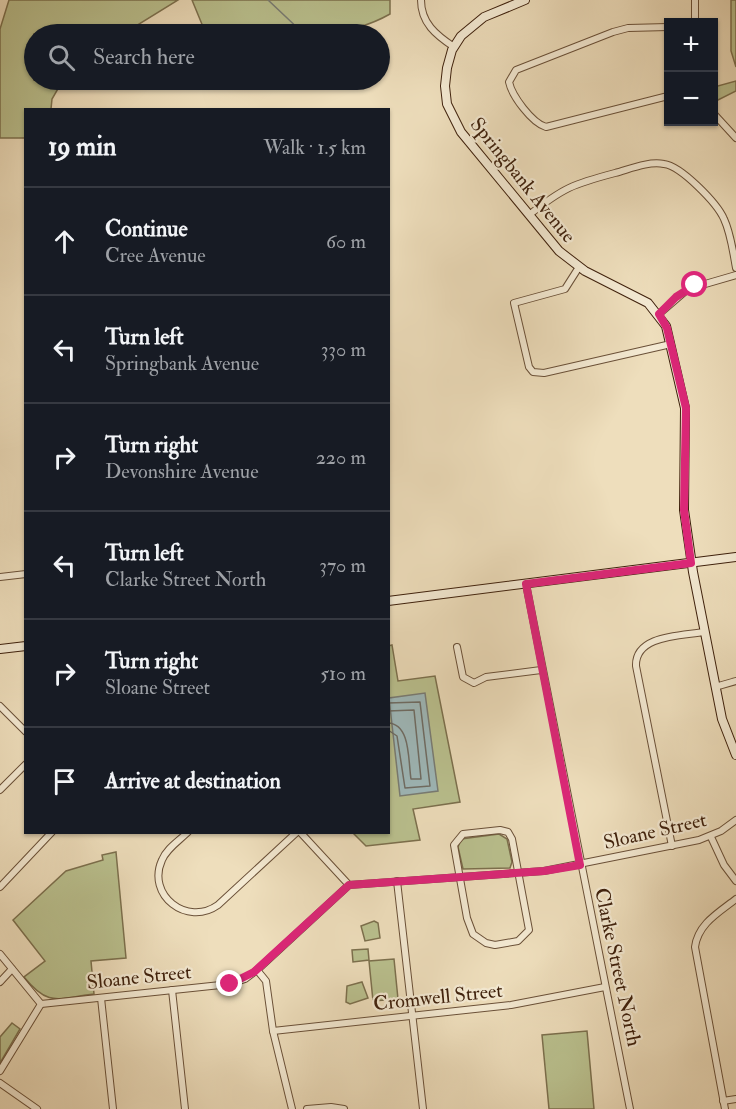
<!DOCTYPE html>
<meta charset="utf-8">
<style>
:root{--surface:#171b24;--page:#20242c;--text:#f1f3f6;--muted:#9ea1a6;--line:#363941}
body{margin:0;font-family:"IM FELL Double Pica",serif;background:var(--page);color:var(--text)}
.controls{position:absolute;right:18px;top:18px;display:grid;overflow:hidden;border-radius:0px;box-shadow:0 2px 4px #0004}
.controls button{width:54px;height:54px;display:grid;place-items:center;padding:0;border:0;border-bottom:2px solid var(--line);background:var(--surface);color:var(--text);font:30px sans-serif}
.stop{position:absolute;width:18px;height:18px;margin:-14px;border:4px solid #db2777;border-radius:50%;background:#fff}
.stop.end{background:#db2777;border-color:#fff;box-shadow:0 2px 6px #0008}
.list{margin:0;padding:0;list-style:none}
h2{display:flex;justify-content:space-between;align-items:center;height:78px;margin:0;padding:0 24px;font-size:26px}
h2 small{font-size:20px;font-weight:400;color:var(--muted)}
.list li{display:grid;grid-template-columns:39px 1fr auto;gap:18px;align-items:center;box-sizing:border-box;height:108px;padding:0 24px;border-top:2px solid var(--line)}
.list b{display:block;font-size:22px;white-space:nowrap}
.list p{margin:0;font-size:20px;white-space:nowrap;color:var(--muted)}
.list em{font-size:20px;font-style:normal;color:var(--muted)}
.icon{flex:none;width:33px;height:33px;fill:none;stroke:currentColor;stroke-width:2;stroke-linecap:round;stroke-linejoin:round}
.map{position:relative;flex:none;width:736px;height:1109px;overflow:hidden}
.search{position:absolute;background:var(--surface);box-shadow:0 2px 4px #0004;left:24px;top:24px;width:366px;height:66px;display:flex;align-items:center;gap:15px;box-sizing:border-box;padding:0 21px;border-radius:33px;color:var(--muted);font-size:22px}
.panel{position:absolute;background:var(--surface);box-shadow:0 2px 4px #0004;left:24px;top:108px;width:366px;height:726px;border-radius:0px}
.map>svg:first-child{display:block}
.green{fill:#bac18f;stroke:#7c704e;stroke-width:1.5}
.water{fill:#9eb9bb;stroke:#787c75;stroke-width:1.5}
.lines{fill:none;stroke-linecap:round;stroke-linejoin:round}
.shore{stroke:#6e6c64;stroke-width:1.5}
.stream{stroke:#787c75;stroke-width:1.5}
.street-casing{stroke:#6a5038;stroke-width:8}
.secondary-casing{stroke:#3e200c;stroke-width:10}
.street{stroke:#f4ead3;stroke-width:6}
.secondary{stroke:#f4ead3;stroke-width:8}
.route{stroke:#db2777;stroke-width:8}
.labels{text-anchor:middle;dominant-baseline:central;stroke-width:4.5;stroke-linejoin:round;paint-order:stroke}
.street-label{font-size:20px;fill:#3e200c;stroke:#f4ead3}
</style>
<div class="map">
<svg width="736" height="1109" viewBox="0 0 736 1109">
<rect width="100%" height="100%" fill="#eedebc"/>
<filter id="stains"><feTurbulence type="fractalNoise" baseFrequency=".00333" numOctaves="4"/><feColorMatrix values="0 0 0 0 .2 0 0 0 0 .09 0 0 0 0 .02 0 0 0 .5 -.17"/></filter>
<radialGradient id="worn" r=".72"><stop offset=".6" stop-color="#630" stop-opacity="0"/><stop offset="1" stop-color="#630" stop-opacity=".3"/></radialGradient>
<g class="green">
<polygon points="9,0 178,0 123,34 34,34 34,80 63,80 52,99 51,109 26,110 25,138 0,138 0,29"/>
<path d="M192,0H390V14C336,45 266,35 206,34Z"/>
<polygon points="731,0 736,0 736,67 731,51"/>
<polygon points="736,81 736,91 714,102 714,87"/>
<polygon points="392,645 398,681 435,676 460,802 413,809 420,840 366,846 353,833 388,832 388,646"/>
<polygon points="499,834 507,839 512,862 510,868 463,869 458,847 461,839"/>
<path d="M116,852L126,958L91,961L94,994C58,998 49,1008 24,977L45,961L13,920L66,871L103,860L102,855Z"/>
<polygon points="374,921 378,923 380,938 365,941 361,926"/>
<polygon points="368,949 369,960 353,962 352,950"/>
<polygon points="394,959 398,999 373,1001 369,961"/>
<polygon points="362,982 368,998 350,1004 346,1002 347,986"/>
<polygon points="12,1023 20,1029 0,1063 0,1037"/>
<polygon points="587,1031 594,1109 549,1109 542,1035"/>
</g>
<polygon class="water" points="425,693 438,791 400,796 389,698"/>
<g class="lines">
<g class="shore">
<polyline points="388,703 420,702 430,786 405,788 397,736 388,730"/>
<path d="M388,711L414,710L421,779H411C408,761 411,724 388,723"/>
</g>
<polyline class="stream" points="268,0 304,34"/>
<defs>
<g id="street">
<path d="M421,0C421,23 436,35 454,47"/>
<polyline points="695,0 695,22"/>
<path d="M668,27L628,28L613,32L516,70L509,82C512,96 532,123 546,127L668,96"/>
<polyline points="714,114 736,138"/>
<path d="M529,215C563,188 573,184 615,173C630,169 648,161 664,164C681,166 717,203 724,219C731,234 733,252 736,268"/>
<polyline points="579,267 565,289 514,303 529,367 533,372 544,373 671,344"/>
<polyline points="659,314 688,289 736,275"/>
<polyline points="0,577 26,574"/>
<polyline points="526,584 630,1109"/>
<polyline points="457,647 463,677 474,683 486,677 541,670"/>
<polyline points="715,687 736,681"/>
<polyline points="0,706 26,732"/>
<polyline points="0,790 26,764"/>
<polygon points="500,830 508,832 512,839 529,930 518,941 495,945 486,943 473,934 467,918 454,845 463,834"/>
<path d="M188,832C179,841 167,848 162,860C146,895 187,927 218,905L297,832"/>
<polyline points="300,832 349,885"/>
<polyline points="711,837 724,865 736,881"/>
<path d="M672,846L636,666C635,635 681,636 704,632"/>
<polyline points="397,881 423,1109"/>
<polyline points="0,887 52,832"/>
<polyline points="0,954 41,1004"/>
<polyline points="257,970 266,981 273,1031 292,1109"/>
<polyline points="0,982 12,969"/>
<polyline points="172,990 185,1109"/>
<polyline points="101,998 113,1109"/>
<polyline points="41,1004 230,984 245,979 257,970 349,885 544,871 699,840 721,831 736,820"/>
<polyline points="273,1031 511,1005 605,987"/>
<polyline points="0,1071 41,1004"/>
<polyline points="0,1083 37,1109"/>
<polyline points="723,1101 736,1099"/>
<polyline points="307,1109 331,1107 344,1109"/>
<path d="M725,1109L695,947C698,924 718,913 736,899"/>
</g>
<g id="secondary">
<polyline points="525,0 484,17 461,36 452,50 447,68 445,86 447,104 461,132 559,251 585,271 648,303 666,326 685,408 684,510 693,572 722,719 736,755"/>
<polyline points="388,601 736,557"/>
<polyline points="0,649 26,646"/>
</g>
</defs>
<use href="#street" class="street-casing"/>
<use href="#secondary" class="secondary-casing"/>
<use href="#street" class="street"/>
<use href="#secondary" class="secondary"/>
</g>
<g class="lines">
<polyline class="route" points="230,984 254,972 349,885 544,871 580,865 526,584 691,563 684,510 686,408 667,328 659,314 676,297 695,285"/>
</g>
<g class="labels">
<g class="street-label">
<text transform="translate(523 180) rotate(51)">Springbank Avenue</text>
<text transform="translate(655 831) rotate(-13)">Sloane Street</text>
<text transform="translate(618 967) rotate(78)">Clarke Street North</text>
<text transform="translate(139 977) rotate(-6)">Sloane Street</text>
<text transform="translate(438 997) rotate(-6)">Cromwell Street</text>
</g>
</g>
<rect width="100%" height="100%" filter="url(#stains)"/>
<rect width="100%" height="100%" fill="url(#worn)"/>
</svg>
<div class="controls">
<button>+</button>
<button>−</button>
</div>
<div class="stop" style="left:695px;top:285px"></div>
<div class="stop end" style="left:230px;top:984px"></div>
<div class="search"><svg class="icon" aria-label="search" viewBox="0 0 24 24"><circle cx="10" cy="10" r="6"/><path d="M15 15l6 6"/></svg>Search here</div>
<section class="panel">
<h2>19 min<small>Walk · 1.5 km</small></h2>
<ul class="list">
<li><svg class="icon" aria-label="ahead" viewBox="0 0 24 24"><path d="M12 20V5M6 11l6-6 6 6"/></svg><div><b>Continue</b><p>Cree Avenue</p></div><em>60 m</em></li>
<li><svg class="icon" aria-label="left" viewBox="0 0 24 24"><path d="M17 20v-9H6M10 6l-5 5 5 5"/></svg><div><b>Turn left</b><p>Springbank Avenue</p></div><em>330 m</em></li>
<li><svg class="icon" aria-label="right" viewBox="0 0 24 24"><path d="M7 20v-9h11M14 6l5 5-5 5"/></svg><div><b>Turn right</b><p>Devonshire Avenue</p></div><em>220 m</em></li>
<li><svg class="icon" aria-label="left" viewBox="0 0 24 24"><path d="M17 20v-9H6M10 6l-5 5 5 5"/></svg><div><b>Turn left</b><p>Clarke Street North</p></div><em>370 m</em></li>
<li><svg class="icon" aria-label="right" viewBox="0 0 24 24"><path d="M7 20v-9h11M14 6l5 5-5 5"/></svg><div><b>Turn right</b><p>Sloane Street</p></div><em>510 m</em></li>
<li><svg class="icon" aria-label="arrive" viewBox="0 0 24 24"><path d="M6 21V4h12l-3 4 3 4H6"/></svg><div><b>Arrive at destination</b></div></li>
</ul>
</section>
</div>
